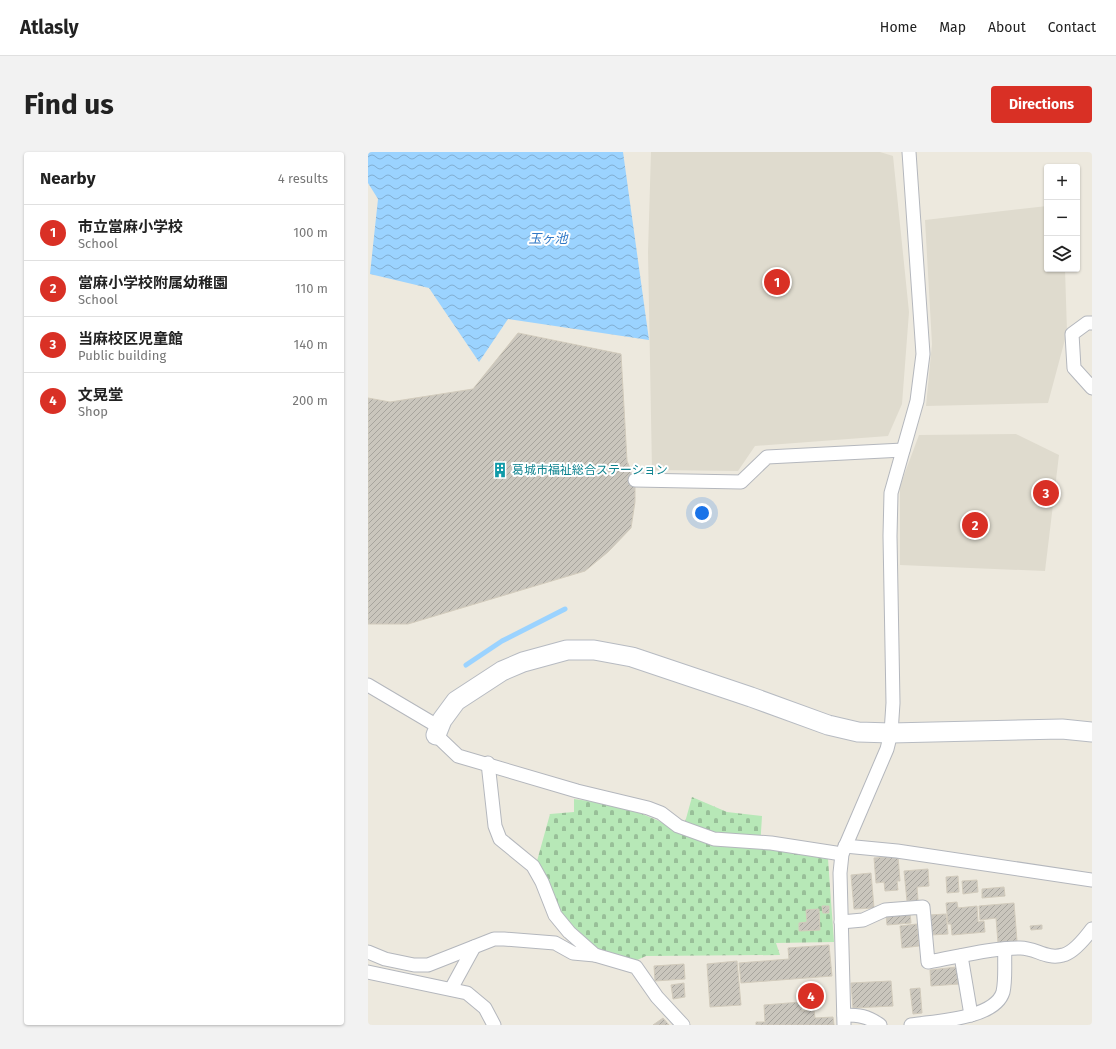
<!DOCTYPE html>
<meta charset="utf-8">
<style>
:root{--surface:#fff;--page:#f2f2f2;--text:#222;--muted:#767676;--line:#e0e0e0;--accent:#d93025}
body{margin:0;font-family:"Fira Sans","Noto Sans JP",sans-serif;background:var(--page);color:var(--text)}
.controls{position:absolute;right:12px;top:12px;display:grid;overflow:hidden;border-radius:4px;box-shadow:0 1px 3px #0004}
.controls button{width:36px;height:36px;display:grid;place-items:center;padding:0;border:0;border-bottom:1px solid var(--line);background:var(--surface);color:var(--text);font:20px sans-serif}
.you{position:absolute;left:334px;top:361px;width:14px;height:14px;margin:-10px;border:3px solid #fff;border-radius:50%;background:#1a73e8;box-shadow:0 0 0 6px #1a73e833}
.badge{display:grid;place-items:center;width:26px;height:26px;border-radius:50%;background:var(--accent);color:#fff;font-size:13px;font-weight:700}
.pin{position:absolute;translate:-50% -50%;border:2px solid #fff;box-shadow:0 1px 4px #0006}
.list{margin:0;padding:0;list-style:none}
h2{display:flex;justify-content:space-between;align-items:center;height:52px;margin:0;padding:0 16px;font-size:17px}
h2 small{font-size:13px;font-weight:400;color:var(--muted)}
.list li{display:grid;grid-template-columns:26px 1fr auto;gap:12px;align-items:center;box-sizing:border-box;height:56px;padding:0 16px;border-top:1px solid var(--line)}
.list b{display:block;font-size:15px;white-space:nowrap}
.list p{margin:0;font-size:13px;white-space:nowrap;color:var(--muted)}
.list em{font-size:13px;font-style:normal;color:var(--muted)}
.icon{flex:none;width:22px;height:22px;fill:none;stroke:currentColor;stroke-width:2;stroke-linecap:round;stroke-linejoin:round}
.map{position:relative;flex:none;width:724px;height:873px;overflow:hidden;border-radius:4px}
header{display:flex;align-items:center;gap:24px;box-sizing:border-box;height:56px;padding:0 20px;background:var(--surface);border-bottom:1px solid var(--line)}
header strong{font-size:19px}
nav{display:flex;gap:22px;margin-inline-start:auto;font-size:14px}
.intro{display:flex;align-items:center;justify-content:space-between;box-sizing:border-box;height:96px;padding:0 24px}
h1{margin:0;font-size:28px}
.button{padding:10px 18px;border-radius:4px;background:var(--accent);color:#fff;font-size:14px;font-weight:700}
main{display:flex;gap:24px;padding:0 24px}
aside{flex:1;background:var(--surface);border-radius:4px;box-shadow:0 1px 3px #0004}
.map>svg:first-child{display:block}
.education{fill:#dfdbce}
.cemetery{fill:url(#cemetery-stones)}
.water{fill:url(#water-waves)}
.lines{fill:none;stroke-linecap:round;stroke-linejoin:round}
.stream{stroke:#9bd3ff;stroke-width:5}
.building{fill:url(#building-hatch);stroke:#d2cbbc}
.street-casing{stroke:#b4b7bd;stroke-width:15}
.secondary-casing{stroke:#b7bbc2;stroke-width:21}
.street{stroke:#fff;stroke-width:13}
.secondary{stroke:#fff;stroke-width:19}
.labels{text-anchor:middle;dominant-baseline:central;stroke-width:4;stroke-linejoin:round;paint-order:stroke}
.culture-label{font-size:12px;fill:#0d838f;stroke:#fff;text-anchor:start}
.water-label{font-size:13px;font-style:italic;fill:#3078c5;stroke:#fff}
</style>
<header>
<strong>Atlasly</strong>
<nav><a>Home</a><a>Map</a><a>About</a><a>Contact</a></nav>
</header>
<div class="intro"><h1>Find us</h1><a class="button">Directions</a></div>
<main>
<aside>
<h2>Nearby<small>4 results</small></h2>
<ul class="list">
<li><span class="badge">1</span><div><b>市立當麻小学校</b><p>School</p></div><em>100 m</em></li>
<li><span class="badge">2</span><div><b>當麻小学校附属幼稚園</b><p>School</p></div><em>110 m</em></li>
<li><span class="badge">3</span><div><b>当麻校区児童館</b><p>Public building</p></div><em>140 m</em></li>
<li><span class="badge">4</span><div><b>文晃堂</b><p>Shop</p></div><em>200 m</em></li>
</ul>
</aside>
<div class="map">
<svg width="724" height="873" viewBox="0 0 724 873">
<defs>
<pattern id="cemetery-stones" width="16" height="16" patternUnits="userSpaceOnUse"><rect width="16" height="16" fill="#b7e8b7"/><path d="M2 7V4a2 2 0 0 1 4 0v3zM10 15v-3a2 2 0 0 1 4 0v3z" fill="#98bf98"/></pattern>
<pattern id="water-waves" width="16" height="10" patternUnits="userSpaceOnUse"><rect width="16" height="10" fill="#9bd3ff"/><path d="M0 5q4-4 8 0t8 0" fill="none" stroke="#81aed2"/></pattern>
<pattern id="building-hatch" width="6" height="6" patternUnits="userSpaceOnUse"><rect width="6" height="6" fill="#cac6bd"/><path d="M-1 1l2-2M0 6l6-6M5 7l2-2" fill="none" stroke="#a7a49d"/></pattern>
</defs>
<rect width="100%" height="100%" fill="#ede9de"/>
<g class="education">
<polygon points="283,0 512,0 525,4 541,160 534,252 520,284 387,294 370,319 284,318 280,100"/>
<polygon points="679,54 679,117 697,117 699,180 680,251 558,254 564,192 557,68"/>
<polygon points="648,282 691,303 677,419 532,413 532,334 551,283"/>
</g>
<polygon class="cemetery" points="324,645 359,660 394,664 392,696 460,707 466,790 408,791 412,803 278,804 267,809 230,798 190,759 169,709 182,662 206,660 206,647 255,654 291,669 314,681"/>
<polygon class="water" points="0,0 255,0 281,188 140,167 111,210 61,136 2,122 10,47 0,31"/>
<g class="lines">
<polyline class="stream" points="98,513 134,489 197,457"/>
</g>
<g class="building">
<polygon points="150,181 253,202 259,309 267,328 267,350 263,376 240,400 217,419 40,472 0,472 0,246 22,250 105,237"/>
<polygon points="530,704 532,729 529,729 530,738 517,739 516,730 508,731 506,706"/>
<polygon points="560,717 561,734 549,735 550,748 539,749 536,719"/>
<polygon points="503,721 506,756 486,757 483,723"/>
<polygon points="590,724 591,740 579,741 578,725"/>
<polygon points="609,728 610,740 595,742 594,729"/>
<polygon points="636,735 637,744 614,746 614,737"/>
<polygon points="589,750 590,756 609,754 610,770 616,769 617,780 584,783 583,772 580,772 578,751"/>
<polygon points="646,751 649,789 630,791 628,766 612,768 611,754"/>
<polygon points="454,754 461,754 461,761 455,761"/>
<polygon points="451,757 452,778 431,779 431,771 439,770 438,758"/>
<polygon points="542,761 543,771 519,773 518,763"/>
<polygon points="578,762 580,782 563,783 561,763"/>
<polygon points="549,772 551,794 534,796 532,774"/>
<polygon points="674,773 674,777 663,778 662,774"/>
<polygon points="461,793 464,824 373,831 371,811 421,807 420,796"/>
<polygon points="369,809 373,853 342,855 339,812"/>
<polygon points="316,812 317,827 287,829 286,814"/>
<polygon points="589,815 591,832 563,834 562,818"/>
<polygon points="523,829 525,854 485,856 483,831"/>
<polygon points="316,831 317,845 305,847 303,833"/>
<polygon points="552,836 554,861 545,862 542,837"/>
<polygon points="433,850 434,859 446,858 447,866 465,865 466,873 388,873 388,870 397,870 396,853"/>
<polygon points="295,866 301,873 285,873"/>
</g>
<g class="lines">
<defs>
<g id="street">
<polyline points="724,171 719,171 704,182 706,216 724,236"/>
<polyline points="267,328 373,330 399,305 535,298"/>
<polyline points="0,533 71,575"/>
<polyline points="68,583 90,604 209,639 280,656 293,661 310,674 346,687 403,691 474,702"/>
<polyline points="120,611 127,674 132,687 165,714 174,730 187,763 201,780 227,803 268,815 289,845 315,873"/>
<polyline points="477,694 529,699 724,728"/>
<path d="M473,770L495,768L517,758L555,755L560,810C589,805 622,796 651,796C667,795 678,808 695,803C705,801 718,785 724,777"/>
<polyline points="0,800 17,807 46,813 60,813 126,787 136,787 187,791 205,801 227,803"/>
<polyline points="593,804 603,863"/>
<polyline points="0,820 99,841 117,856 126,873"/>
<polyline points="83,837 106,795"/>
<path d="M476,863C491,863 499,864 512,873"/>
<polyline points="476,873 472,721 474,702 519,597 523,581 525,551 522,384 523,341 549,249 555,202 541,0"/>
<path d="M543,873C567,869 627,867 635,840C638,827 636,810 637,797"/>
</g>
<polyline id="secondary" points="68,583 74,568 88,549 134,519 155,510 199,498 226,498 264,505 383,545 460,573 490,580 523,581 694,577 724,580"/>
</defs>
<use href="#street" class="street-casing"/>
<use href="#secondary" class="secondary-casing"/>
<use href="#street" class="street"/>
<use href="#secondary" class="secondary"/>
</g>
<defs>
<symbol id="building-bare" viewBox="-9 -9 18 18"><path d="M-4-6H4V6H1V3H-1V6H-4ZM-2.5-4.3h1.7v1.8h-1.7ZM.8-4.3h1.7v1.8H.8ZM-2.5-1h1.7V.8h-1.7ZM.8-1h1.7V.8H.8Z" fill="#0f9aa8" stroke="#fff" stroke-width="2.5" paint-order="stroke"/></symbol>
</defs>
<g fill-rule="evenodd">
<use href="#building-bare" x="121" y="307" width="22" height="22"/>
</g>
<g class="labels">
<g class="culture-label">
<text x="144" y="318">葛城市福祉総合ステーション</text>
</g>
<g class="water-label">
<text x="180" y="86">玉ヶ池</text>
</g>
</g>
</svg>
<div class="controls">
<button>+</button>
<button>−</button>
<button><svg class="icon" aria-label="layers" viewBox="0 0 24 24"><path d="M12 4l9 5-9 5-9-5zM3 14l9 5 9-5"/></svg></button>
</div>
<div class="you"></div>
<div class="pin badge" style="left:409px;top:130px">1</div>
<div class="pin badge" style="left:607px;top:373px">2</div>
<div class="pin badge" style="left:678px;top:341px">3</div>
<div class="pin badge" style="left:443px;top:844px">4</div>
</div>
</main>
